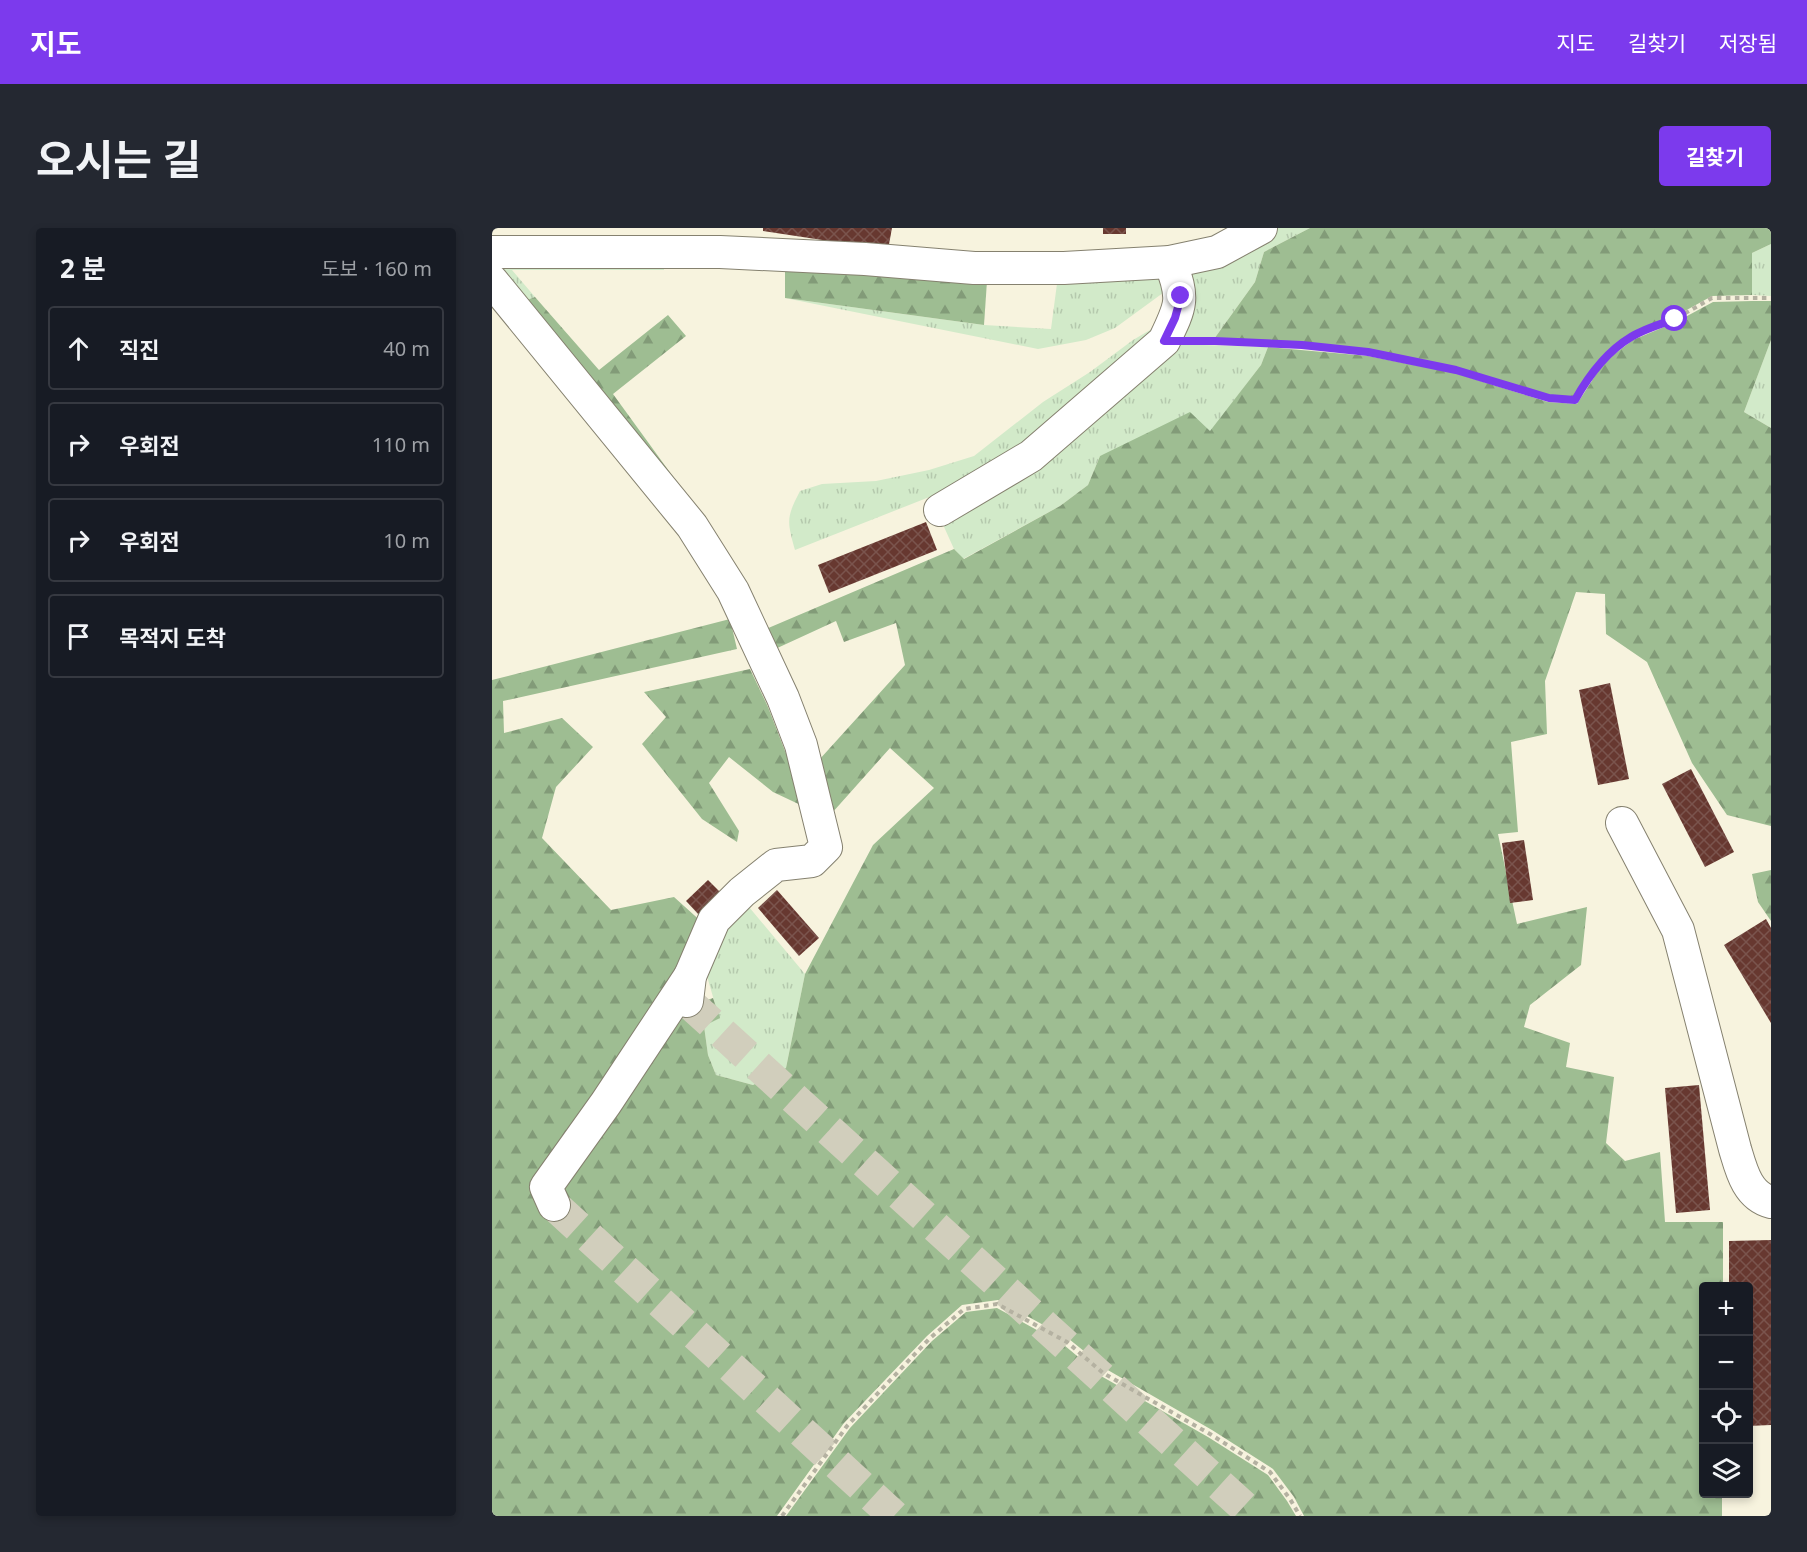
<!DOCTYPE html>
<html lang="ko">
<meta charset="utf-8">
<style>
:root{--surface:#171b24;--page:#242831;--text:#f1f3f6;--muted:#9ea1a6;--line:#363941;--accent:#7c3aed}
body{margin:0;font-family:"Noto Sans","Noto Sans KR",sans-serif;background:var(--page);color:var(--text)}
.controls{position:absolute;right:18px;bottom:18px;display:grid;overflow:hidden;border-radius:6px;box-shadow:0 3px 9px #0003}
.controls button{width:54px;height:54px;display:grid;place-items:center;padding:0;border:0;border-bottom:2px solid var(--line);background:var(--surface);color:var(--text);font:30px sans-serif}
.stop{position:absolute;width:18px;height:18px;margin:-14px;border:4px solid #7c3aed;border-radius:50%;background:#fff}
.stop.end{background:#7c3aed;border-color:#fff;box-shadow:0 2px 6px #0008}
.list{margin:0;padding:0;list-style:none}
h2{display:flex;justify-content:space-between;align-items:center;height:78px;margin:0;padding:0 24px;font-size:26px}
h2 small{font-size:20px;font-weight:400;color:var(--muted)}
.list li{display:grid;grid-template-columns:39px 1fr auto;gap:18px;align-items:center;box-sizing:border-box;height:84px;margin:0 12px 12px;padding:0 12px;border:2px solid var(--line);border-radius:6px}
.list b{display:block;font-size:22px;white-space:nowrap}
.list em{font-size:20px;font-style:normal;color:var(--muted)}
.icon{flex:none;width:33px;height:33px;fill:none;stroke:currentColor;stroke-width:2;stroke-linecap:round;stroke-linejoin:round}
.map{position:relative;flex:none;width:1279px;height:1288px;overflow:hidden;border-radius:6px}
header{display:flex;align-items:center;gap:36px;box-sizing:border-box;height:84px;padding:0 30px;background:var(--accent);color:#fff}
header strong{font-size:28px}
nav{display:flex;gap:33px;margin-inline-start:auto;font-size:21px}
.intro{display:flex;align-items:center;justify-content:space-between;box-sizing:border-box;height:144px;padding:0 36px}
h1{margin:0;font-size:42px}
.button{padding:15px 27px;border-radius:6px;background:var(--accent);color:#fff;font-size:21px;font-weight:700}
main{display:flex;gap:36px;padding:0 36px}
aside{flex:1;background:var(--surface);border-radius:6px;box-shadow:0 3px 9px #0003}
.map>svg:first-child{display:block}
.grass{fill:url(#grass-tufts)}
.forest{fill:url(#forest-firs)}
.building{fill:url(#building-cross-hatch)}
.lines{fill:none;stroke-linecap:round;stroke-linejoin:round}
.minor-tunnel{stroke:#d1cebc;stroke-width:32;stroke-dasharray:32 16;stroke-linecap:butt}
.minor-casing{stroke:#85816f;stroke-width:34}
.path{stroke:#b4b1a1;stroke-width:4;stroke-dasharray:4.5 4.5;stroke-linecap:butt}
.minor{stroke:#fff;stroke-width:32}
.route{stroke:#7c3aed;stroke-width:8}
</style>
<header>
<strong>지도</strong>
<nav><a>지도</a><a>길찾기</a><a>저장됨</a></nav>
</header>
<div class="intro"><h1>오시는 길</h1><a class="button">길찾기</a></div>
<main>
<aside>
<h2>2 분<small>도보 · 160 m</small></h2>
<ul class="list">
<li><svg class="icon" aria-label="ahead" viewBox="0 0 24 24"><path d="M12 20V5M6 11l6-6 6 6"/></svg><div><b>직진</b></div><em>40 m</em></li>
<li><svg class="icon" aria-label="right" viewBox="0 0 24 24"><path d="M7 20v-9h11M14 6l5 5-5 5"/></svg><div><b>우회전</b></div><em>110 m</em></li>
<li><svg class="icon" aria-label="right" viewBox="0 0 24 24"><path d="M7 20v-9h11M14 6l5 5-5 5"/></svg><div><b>우회전</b></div><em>10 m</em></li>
<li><svg class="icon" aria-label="arrive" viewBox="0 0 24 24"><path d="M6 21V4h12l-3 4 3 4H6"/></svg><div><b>목적지 도착</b></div></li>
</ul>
</aside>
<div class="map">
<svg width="1279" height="1288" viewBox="0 0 1279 1288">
<defs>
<pattern id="grass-tufts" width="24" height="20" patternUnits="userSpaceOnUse" patternTransform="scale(1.5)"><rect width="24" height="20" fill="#d2eac9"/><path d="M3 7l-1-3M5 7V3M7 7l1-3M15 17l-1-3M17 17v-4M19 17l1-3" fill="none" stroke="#b5c9ad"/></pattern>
<pattern id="forest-firs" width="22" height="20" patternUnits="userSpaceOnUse" patternTransform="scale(1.5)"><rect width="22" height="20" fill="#9ebd92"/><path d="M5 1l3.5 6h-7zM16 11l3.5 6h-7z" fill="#829b78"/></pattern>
<pattern id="building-cross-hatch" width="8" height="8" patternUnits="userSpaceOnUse" patternTransform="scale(1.5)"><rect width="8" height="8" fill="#673830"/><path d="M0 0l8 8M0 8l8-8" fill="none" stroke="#7a544d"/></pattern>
</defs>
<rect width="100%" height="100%" fill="#f7f3de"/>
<g class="grass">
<polygon points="785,0 818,0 772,24 763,54 722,111 678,111 690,50 737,27"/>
<polygon points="1279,16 1279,68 1260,67 1260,25"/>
<polygon points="0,30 172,30 172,42 20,42 43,69 30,74"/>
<polygon points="654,44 669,51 675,62 623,100 594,112 546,121 293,70 492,97 559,101 566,48"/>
<path d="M670,95L531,223L445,266L303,322C295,293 294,290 308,263L330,256L384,253L437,242L482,228L551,174L598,144L641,112Z"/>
<polygon points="1279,112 1279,200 1252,184"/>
<polygon points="678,116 776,119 769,137 718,204 608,228 596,257 568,278 471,331 462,321 448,290"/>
<polygon points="257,679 313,746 294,840 261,857 224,847 216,827 212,798 227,790 215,748 228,708"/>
</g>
<g class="forest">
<polygon points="818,0 1279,0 1279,16 1260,25 1260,67 1220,68 1182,89 1139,107 1108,131 1082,170 1057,168 964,140 877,122 810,115 722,111 763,54 772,24"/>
<polygon points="293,38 495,53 492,97 293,70"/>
<polygon points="43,69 107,142 176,87 194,108 121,166 206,283 30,74"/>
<polygon points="1260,73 1279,73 1279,112 1252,184 1279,200 1279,598 1235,587 1200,535 1155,434 1114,406 1113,366 1084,364 1053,453 1055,506 1019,514 1026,604 1006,606 1025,696 1095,679 1089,737 1038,777 1032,799 1078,815 1074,839 1122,849 1114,915 1133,933 1168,924 1173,994 1231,994 1231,1058 1212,1058 1212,1266 1230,1266 1230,1288 812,1288 802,1269 781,1241 720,1202 614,1141 577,1111 506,1072 470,1077 435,1108 352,1195 285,1288 0,1288 0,452 238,391 245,421 11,473 12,505 70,490 101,519 64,559 50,610 119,682 182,669 212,696 67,961 189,781 221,770 228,790 212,798 216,827 224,847 261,857 294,840 313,746 381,617 442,560 398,520 340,585 327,532 413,437 404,395 352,414 344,393 281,422 274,401 462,321 472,331 568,278 596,257 608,228 698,184 718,203 769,137 776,119 876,128 963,145 1056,174 1085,176 1112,134 1141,112 1184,94 1221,74"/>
<polygon points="258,441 276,479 315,580 281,564 237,529 217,555 247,603 245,614 210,591 150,516 174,489 152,464"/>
<polygon points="1279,642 1279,693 1266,674 1260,646"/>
<polygon points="505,1080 572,1117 609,1148 716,1209 776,1247 795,1273 804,1288 294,1288 358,1200 440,1113 474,1084"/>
</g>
<g class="building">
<polygon points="271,0 400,0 396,22 271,3"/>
<rect x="611" y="0" width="23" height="6"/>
<polygon points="434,294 445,322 337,365 326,337"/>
<polygon points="1118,455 1137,551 1106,557 1087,462"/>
<polygon points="1199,541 1242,624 1213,639 1170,556"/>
<polygon points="1032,612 1041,672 1018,675 1010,615"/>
<polygon points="216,652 230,666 207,687 194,673"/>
<polygon points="285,662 327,710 307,728 266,680"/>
<polygon points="1274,691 1279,700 1279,795 1232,717"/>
<polygon points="1207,857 1218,982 1184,985 1173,860"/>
<polygon points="1279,1012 1279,1197 1256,1198 1256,1058 1237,1058 1237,1013"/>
</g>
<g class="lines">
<g class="minor-tunnel">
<polyline points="195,773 762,1288"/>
<polyline points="62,977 402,1288"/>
</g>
<defs>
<g id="minor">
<polyline points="0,24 228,24 373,31 482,40 572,40 678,34 725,24 769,0"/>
<polyline points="0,53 200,298 241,363 291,470 309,517 334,619 320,633 284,637 250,664 222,692 198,748 195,773"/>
<path d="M448,282L539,228L672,113C689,78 693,71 678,34"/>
<path d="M1130,595L1186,702L1243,921C1249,941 1255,968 1279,974"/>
<polyline points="62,977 54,959 114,875 198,748"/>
</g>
</defs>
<use href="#minor" class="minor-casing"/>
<g class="path">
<polyline points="703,113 810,117 877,124 964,142 1057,170 1083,172 1093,155 1109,132 1139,109 1183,91 1220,70 1279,70"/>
<polyline points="290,1288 355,1198 437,1111 472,1081 505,1076 575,1114 611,1145 718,1206 778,1244 798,1271 808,1288"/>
</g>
<use href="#minor" class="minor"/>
</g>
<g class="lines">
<path class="route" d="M689,68L683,90L672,113H723L810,117L876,124L964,142L1057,170L1083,172C1097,147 1114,124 1139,109C1152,101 1169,96 1183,91"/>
</g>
</svg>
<div class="controls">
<button>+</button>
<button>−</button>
<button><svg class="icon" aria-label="locate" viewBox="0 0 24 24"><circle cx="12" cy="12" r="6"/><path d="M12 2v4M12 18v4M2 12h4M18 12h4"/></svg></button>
<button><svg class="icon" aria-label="layers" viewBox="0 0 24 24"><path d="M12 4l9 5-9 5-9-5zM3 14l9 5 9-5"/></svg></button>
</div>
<div class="stop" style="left:1183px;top:91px"></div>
<div class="stop end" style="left:689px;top:68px"></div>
</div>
</main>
